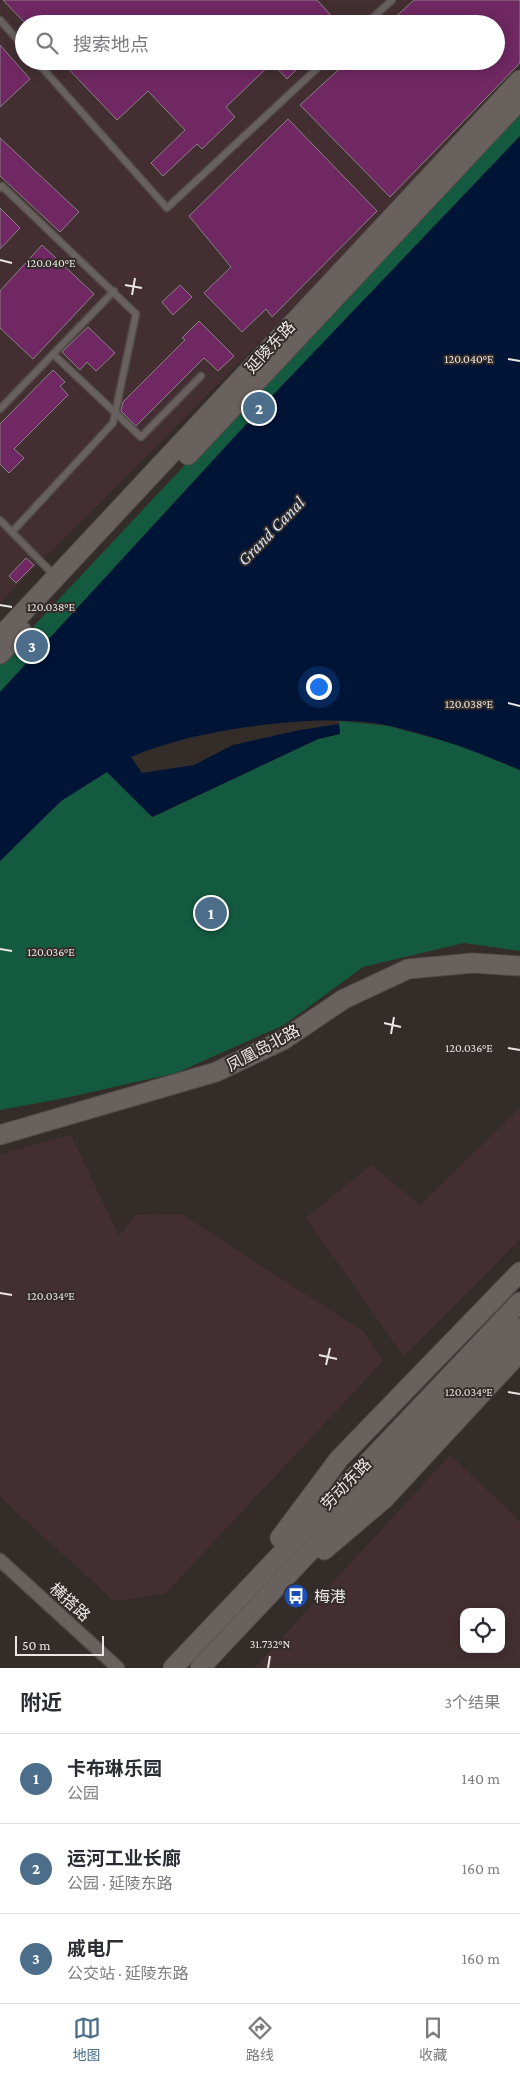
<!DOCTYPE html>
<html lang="zh">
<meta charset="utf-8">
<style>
:root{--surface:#fff;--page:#f2f2f3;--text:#2b2b33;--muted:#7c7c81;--line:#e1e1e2;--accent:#4c6e8b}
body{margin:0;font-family:"Crimson Pro","Noto Sans SC",serif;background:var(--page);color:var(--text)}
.controls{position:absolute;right:15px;bottom:15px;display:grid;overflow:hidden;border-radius:10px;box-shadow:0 2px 12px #0003}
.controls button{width:45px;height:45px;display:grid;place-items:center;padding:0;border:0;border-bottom:1px solid var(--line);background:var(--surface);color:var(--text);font:25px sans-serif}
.scale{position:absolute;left:15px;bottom:12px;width:89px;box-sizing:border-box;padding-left:5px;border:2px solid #eae6e4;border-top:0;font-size:14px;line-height:18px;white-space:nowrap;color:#eae6e4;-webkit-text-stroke:4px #332c29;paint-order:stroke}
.you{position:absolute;left:318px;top:686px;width:18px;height:18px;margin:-12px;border:4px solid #fff;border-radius:50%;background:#1a73e8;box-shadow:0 0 0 8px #1a73e833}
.badge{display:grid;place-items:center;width:32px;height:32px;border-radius:50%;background:var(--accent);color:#fff;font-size:16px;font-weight:700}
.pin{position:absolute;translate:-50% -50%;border:2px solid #fff;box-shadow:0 1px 5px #0006}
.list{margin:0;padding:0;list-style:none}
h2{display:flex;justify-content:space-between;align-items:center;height:65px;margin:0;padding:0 20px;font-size:21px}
h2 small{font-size:16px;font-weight:400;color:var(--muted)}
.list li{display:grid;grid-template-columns:32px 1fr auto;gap:15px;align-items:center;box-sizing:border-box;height:90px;padding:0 20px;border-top:1px solid var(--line)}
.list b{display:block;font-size:19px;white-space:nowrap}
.list p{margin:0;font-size:16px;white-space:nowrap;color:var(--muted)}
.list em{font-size:16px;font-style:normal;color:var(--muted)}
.icon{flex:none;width:28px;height:28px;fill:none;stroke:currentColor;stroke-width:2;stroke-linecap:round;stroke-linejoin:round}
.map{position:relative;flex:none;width:520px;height:1668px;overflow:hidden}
.search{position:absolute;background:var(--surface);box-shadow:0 2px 12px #0003;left:15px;right:15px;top:15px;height:55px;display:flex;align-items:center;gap:12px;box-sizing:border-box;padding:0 18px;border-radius:28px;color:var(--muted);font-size:19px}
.sheet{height:335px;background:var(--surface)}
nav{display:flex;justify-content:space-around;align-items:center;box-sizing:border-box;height:70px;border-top:1px solid var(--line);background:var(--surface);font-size:14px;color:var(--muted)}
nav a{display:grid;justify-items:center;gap:2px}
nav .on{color:var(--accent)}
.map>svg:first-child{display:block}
.industrial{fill:#432f31;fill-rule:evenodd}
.green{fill:#145a41}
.water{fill:#001436}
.building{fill:#6f2862;stroke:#888086}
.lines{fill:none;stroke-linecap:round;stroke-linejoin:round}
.lane-casing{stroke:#514b49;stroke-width:9}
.street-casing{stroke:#514b49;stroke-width:15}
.secondary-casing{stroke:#514b49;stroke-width:21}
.lane{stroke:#69615e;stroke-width:6}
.street{stroke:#69615e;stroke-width:12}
.secondary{stroke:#69615e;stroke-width:19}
.ticks{fill:none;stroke:#eae6e4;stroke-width:2}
.labels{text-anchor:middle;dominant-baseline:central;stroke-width:4;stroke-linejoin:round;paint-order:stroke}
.street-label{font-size:16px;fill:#eae6e4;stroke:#332c29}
.poi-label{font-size:16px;fill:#eae6e4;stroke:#332c29;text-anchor:start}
.water-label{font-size:18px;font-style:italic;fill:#d0ddf1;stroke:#332c29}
.ticks-label{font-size:12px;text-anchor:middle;fill:#eae6e4;stroke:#332c29;stroke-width:4;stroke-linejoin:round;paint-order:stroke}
</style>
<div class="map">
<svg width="520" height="1668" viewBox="0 0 520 1668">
<rect width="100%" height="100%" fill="#332c29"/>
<g class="industrial">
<path d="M0,0H520V63L298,304L0,603ZM24,24H496V61H24Z"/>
<polygon points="520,1108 520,1239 404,1357 306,1218 371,1165 420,1205"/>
<polygon points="71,1135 119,1236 135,1215 181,1214 364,1332 383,1361 165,1594 114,1601 0,1497 0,1154"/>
<path d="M450,1455L520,1521V1668H254ZM464,1612H501V1649H464Z"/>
</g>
<g class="green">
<polygon points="520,108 520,155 0,696 0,662"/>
<polygon points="339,721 389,726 461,746 520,770 520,951 464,943 363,967 284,1025 176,1073 65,1098 0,1110 0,861 61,801 107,772 153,817 318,739 340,734"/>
</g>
<path class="water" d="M520,136V770C478,752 435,736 390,726C323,711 194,729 131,757L142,773L194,765L233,745L300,730L339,724L340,734L318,739L152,817L107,772L61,801L0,861V692L272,396Z"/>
<g class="building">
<polygon points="3,0 317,0 339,24 26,24"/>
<polygon points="414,0 520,0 520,63 390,197 300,105 348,61 496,61 496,24 388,24"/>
<polygon points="0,45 30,79 0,107"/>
<polygon points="61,61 305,61 287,79 272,63 226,107 235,117 202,149 197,144 163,176 151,163 185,130 148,91 117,120"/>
<polygon points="288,119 377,211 272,317 266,309 242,332 204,293 231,267 189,216"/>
<polygon points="0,138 79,212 60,232 0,176"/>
<polygon points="0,208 20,228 0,249"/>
<polygon points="42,245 94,294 33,359 0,328 0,291"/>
<polygon points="180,285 192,297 173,315 162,302"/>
<polygon points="199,321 234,356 218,371 204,358 136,426 121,411 123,402 185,340 182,338"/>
<polygon points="88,327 115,353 96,371 87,362 80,370 62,352"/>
<polygon points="53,370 65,382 60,386 68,395 14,449 24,458 9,473 0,464 0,424"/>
<polygon points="26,558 34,565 16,583 9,576"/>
</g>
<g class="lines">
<defs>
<g id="lane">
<polyline points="0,20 24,47"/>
<polyline points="366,24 392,0"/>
<polyline points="36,61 167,208 325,61"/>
<polyline points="0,188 2,186 136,314 113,423 12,532"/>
<polyline points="53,354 141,437 201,376"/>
<polyline points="0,409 114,291"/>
<polyline points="0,520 54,575"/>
</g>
<polyline id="street" points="0,1560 118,1668"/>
<g id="secondary">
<polyline points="188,455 520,100"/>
<polyline points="0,637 520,80"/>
<polyline points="0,654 22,631"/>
<polyline points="0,1135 216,1072 283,1040 344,999 408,969 473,963 520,966"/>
<polyline points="280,1538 339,1459 520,1272"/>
<polyline points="324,1550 384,1499 520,1352"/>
<polyline points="173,1668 520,1302"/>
<polyline points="200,1668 520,1328"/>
</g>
</defs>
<use href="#lane" class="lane-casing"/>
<use href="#street" class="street-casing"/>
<use href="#secondary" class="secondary-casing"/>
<use href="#lane" class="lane"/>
<use href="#street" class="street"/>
<use href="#secondary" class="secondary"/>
</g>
<path class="ticks" d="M0,260L12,263M125,285L142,288M132,295L135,278M508,359L520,361M0,605L12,607M508,703L520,706M0,949L12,951M384,1023L401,1027M391,1034L394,1017M508,1048L520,1050M0,1293L12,1295M319,1355L337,1359M326,1365L330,1348M508,1392L520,1394M268,1668L270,1656"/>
<defs>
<symbol id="bus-disc" viewBox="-11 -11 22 22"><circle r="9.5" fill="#1a4fb4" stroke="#332c29"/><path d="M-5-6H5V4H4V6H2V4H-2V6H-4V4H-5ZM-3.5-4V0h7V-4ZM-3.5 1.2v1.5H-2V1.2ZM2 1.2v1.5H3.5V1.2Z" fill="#fff"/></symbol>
</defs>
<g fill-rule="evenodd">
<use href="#bus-disc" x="282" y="1582" width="28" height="28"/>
</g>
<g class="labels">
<g class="street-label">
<text transform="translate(270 347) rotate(-47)">延陵东路</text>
<text transform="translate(263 1048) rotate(-28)">凤凰岛北路</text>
<text transform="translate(346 1484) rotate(-46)">劳动东路</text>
<text transform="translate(70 1602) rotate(42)">横搭路</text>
</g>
<g class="poi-label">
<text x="314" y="1596">梅港</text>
</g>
<g class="water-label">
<text transform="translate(271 531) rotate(-46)">Grand Canal</text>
</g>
</g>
<g class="ticks-label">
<text x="51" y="267">120.040°E</text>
<text x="469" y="363">120.040°E</text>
<text x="51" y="611">120.038°E</text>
<text x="469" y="708">120.038°E</text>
<text x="51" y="956">120.036°E</text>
<text x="469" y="1052">120.036°E</text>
<text x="51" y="1300">120.034°E</text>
<text x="469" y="1396">120.034°E</text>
<text x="270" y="1648">31.732°N</text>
</g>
</svg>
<div class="controls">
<button><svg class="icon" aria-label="locate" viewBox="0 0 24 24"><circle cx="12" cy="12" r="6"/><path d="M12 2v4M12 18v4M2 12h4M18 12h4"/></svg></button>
</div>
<div class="scale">50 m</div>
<div class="you"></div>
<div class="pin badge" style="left:211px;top:913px">1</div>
<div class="pin badge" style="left:259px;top:408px">2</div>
<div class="pin badge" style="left:32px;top:646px">3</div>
<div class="search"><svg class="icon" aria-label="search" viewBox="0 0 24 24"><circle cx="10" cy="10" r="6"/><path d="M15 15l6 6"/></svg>搜索地点</div>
</div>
<section class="sheet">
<h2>附近<small>3个结果</small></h2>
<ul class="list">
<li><span class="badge">1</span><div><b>卡布琳乐园</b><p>公园</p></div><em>140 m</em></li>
<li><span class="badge">2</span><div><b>运河工业长廊</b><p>公园 · 延陵东路</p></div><em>160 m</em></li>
<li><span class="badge">3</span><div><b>戚电厂</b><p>公交站 · 延陵东路</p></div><em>160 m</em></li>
</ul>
</section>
<nav>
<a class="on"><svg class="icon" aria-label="map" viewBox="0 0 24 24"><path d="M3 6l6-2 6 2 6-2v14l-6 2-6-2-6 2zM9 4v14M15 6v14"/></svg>地图</a>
<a><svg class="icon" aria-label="directions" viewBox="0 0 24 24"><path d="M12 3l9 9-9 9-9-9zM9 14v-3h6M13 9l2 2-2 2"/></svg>路线</a>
<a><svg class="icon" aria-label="saved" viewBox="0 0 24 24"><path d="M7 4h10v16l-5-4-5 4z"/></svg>收藏</a>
</nav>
